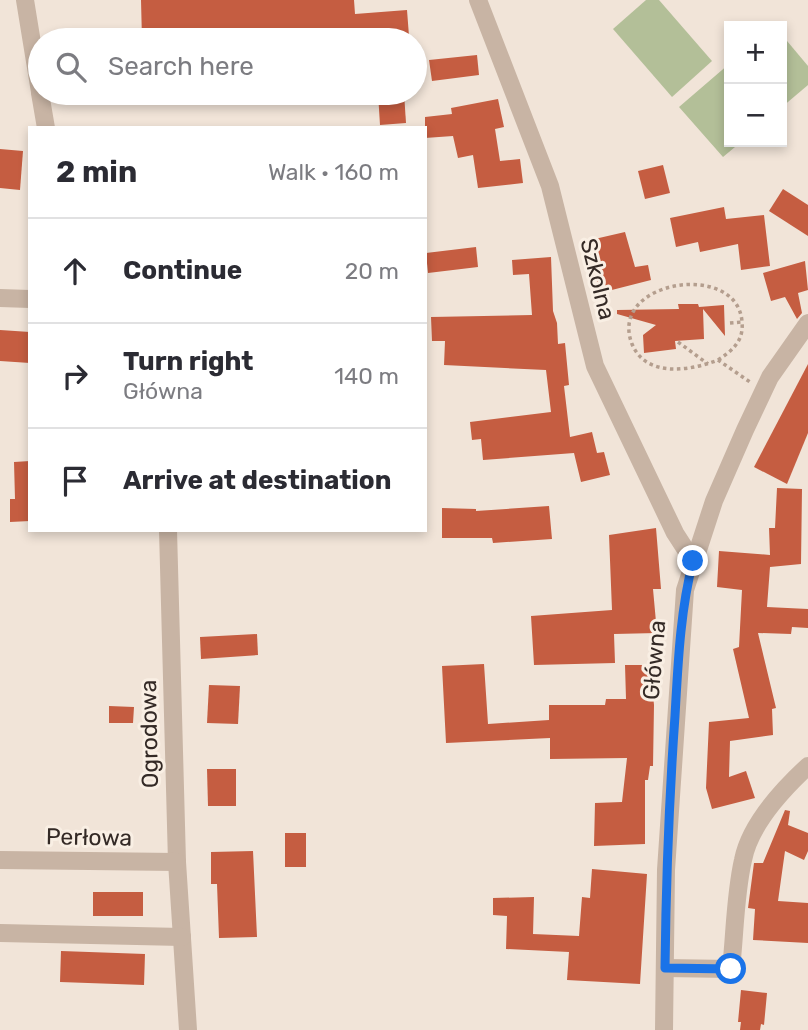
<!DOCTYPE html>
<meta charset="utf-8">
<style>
:root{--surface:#fff;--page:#f7f7f7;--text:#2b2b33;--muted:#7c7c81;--line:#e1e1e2}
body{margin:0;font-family:Rubik,sans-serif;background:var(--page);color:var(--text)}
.controls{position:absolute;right:21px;top:21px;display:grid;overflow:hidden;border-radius:0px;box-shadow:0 4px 10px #0003}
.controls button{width:63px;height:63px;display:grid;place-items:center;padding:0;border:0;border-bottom:2px solid var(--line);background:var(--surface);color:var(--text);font:35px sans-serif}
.stop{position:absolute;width:21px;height:21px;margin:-16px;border:5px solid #1a73e8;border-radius:50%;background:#fff}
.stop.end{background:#1a73e8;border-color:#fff;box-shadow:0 2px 7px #0008}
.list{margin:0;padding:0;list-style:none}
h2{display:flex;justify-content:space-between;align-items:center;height:91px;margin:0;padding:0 28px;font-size:30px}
h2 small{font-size:23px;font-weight:400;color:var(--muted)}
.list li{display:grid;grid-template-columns:46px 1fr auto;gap:21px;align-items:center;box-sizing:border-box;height:105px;padding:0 28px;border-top:2px solid var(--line)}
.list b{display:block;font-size:26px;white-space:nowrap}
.list p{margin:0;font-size:23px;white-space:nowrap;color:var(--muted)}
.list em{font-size:23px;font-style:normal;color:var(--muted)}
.icon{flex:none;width:38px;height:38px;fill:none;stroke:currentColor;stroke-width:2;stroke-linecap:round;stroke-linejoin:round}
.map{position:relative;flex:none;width:808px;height:1030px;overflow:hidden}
.search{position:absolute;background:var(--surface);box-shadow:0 4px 10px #0003;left:28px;top:28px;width:399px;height:77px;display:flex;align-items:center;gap:18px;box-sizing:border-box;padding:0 24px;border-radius:38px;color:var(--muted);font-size:26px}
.panel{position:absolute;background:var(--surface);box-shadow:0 4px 10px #0003;left:28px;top:126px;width:399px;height:406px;border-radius:0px}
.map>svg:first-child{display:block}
.green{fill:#b3bf98}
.building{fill:#c55d41}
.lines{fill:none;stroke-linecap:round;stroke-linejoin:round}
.path{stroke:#b49e8e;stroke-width:3.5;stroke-dasharray:3.5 3.5;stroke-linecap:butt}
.minor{stroke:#c8b4a4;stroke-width:18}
.route{stroke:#1a73e8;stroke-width:9}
.labels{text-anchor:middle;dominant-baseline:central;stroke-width:6;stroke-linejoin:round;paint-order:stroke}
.street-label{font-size:23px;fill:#342a26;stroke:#f9efe4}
</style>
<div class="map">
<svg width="808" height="1030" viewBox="0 0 808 1030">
<rect width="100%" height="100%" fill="#f1e4d8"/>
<g class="green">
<polygon points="646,0 659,0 712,61 672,97 613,29"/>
<polygon points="782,35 808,66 808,85 782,107"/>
<polygon points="729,64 729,142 741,142 723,157 679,107"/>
</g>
<g class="building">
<polygon points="141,0 354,0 355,14 407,10 409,36 341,40 227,40 227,36 142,40"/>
<polygon points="477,55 479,75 432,81 429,60"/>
<polygon points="378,93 404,93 406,123 380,125"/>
<polygon points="498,99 504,127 495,129 500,161 520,159 523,183 478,188 473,155 458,158 453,136 425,138 425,117 452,114 451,108"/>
<polygon points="0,149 23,151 20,190 0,188"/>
<polygon points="663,165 670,193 645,199 638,171"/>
<polygon points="783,189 808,205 808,236 769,211"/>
<polygon points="724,207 726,219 764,215 770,266 741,270 738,244 700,252 698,242 676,247 670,218"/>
<polygon points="625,232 635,267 648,265 651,280 600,293 586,241"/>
<polygon points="476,247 478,267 428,273 426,253"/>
<polygon points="551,257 553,311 557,323 558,344 565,343 569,385 564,386 570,437 592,432 597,453 604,452 610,475 581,482 574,453 483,460 481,439 472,440 470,422 551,412 546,370 444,365 445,341 432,341 431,317 532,315 529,274 513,275 512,260"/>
<polygon points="805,261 808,290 798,293 802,313 797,319 785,297 771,301 763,273"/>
<polygon points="678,304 698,304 699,307 724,305 725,336 703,309 704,339 675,341 676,349 644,353 643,335 656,325 617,314 617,310 679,309"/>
<polygon points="0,330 30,332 30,363 0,361"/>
<polygon points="808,364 808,433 787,484 754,467"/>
<polygon points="30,461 30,521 10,522 10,499 15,499 14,462"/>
<polygon points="777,488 802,489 801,564 770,567 767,607 808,609 808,628 792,627 791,634 758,633 776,708 772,709 773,735 730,741 729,777 746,771 755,798 712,809 706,788 709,722 749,718 733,649 739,647 742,590 717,587 719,551 770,555 769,528 775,528"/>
<polygon points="549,506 552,539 493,543 492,538 442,538 442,508 476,509 476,511"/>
<polygon points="656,528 661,589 653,589 657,633 614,634 615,663 534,665 531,616 612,610 609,535"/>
<polygon points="257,634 258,655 201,659 200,637"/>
<polygon points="484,664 488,724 549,720 549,705 605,705 606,699 626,699 625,665 650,665 654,705 653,766 650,766 648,780 645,780 645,844 594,846 595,803 622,802 627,758 550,759 550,738 446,743 442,666"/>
<polygon points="209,685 240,686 238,724 207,723"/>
<polygon points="109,706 134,707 133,723 109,723"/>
<polygon points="207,769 236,769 236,806 208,806"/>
<polygon points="785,810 790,811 788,825 808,833 808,851 804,860 785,851 778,901 808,903 808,943 753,940 755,909 748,908 754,863 763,863"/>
<rect x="285" y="833" width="21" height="34"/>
<polygon points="253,851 257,937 219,938 217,884 211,884 211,852"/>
<polygon points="592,869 647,874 640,984 567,980 569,952 506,949 507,916 493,915 493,898 534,897 533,934 579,936 582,897 590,898"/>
<rect x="93" y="892" width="50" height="24"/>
<polygon points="61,951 145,954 144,985 60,982"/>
<polygon points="741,990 767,993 764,1025 761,1024 760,1030 740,1030 741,1022 738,1022"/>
</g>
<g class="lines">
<g class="path">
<polyline points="730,323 742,322"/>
<polyline points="678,342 708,364"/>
<path d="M718,360C732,351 744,341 742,322C738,260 607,280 632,344C646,378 690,371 718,360L750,382"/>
</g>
<g class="minor">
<polyline points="25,0 40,92"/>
<polyline points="478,0 550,186 595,366 675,533 693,561"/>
<polyline points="40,93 46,128"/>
<polyline points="0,298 30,299"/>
<polyline points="168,530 177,862 188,1030"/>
<polyline points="0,860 177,862"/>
<polyline points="0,933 182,937"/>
<path d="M665,968L731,969C735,933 735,895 743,860C750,824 782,790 808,766"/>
<polyline points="664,1030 666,870 685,590 714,501 745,430 770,377 808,323"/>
</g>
</g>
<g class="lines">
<path class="route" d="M693,561C680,612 678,664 675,716C669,800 666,884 665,968L731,969"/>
</g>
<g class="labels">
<g class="street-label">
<text transform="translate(598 279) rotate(76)">Szkolna</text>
<text transform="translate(654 660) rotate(-85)">Główna</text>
<text transform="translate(149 734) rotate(-91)">Ogrodowa</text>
<text transform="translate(89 837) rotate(1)">Perłowa</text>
</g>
</g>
</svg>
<div class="controls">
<button>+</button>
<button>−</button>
</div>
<div class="stop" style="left:731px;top:969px"></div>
<div class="stop end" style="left:693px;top:561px"></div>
<div class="search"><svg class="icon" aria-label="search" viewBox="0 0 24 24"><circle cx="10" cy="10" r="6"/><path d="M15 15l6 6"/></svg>Search here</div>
<section class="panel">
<h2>2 min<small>Walk · 160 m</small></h2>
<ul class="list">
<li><svg class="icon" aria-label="ahead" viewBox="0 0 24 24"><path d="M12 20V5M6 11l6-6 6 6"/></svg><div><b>Continue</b></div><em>20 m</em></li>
<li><svg class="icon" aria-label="right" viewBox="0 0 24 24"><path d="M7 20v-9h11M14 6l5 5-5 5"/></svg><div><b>Turn right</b><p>Główna</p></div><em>140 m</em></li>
<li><svg class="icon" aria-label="arrive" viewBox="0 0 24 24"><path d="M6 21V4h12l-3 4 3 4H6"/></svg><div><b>Arrive at destination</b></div></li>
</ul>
</section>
</div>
